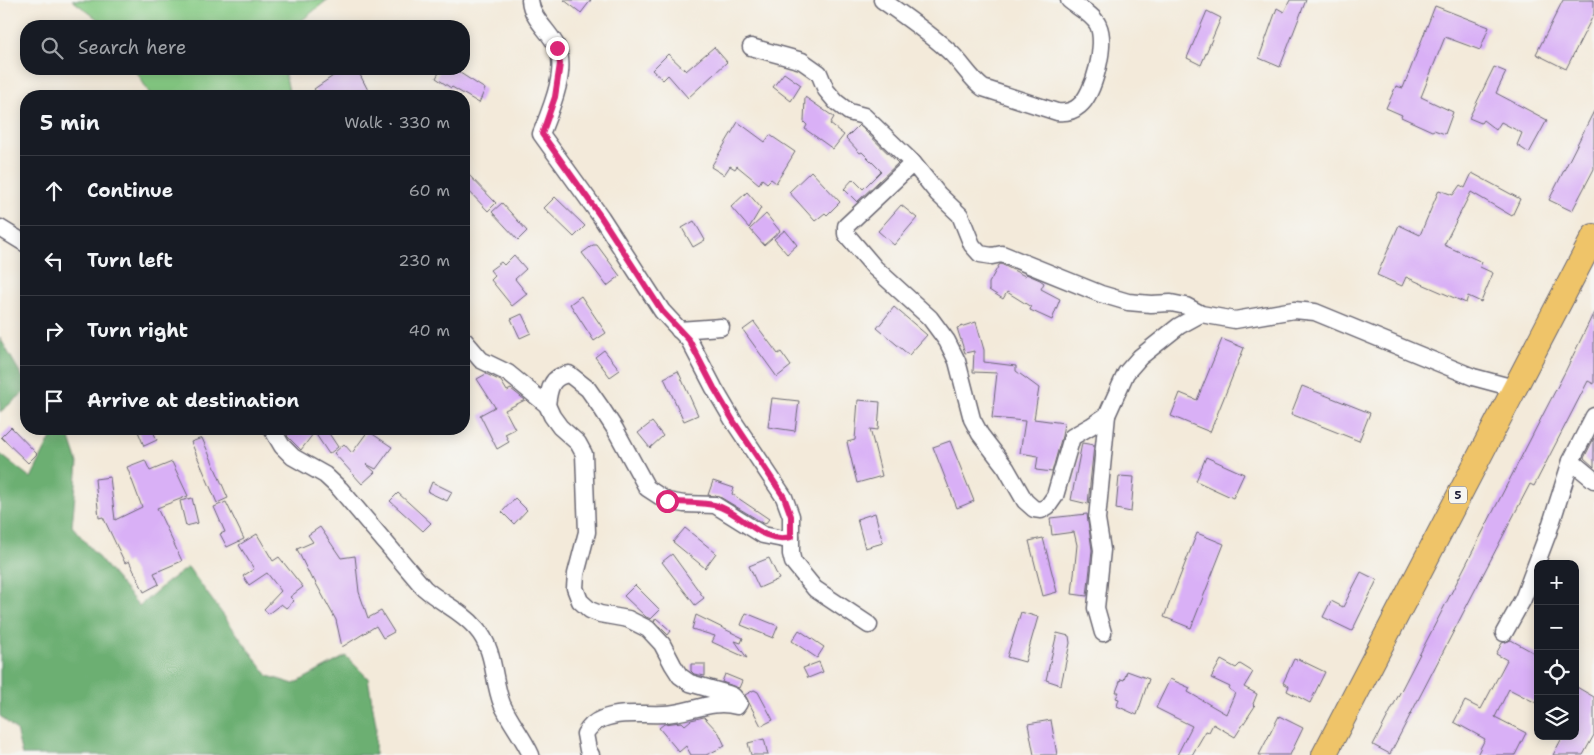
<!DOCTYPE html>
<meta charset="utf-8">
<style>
:root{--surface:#171b24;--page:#242831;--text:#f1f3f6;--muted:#9ea1a6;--line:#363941}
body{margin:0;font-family:"Shantell Sans",sans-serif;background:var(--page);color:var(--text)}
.controls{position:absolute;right:15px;bottom:15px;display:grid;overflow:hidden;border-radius:10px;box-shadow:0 2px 12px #0003}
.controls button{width:45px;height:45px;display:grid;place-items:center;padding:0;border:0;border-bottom:1px solid var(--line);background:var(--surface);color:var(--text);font:25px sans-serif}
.stop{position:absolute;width:15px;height:15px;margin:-11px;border:4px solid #db2777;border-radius:50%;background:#fff}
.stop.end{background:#db2777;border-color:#fff;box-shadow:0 1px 5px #0008}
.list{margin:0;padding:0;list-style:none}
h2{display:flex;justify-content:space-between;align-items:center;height:65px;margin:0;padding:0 20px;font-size:21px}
h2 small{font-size:16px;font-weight:400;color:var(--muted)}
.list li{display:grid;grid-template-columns:32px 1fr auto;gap:15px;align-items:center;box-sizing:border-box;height:70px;padding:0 20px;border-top:1px solid var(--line)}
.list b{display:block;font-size:19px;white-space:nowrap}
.list em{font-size:16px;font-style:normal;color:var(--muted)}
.icon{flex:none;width:28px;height:28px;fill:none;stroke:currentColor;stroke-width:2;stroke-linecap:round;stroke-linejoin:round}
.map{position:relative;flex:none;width:1594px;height:755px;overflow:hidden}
.search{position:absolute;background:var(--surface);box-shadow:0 2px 12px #0003;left:20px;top:20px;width:450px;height:55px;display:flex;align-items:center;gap:12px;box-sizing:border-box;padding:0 18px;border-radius:20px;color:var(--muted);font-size:19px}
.panel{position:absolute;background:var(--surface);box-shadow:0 2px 12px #0003;left:20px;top:90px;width:450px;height:345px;border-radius:20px}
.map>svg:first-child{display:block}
.green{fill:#86cb84;stroke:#547660}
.forest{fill:#6caf72;stroke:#476856}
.building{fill:#d9b0f6}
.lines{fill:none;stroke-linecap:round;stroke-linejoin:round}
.minor-casing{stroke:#6b6873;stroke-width:19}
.highway-casing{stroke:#6b6873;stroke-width:26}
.minor{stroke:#fff;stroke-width:16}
.highway{stroke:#efc469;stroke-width:24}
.route{stroke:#db2777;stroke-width:6}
.labels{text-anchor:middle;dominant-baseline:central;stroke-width:5;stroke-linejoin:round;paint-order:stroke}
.shield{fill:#f6f6f2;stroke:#626272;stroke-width:1}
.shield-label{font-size:11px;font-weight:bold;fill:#22223b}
</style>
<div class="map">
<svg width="1594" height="755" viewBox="0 0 1594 755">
<rect width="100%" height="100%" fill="#f6f6f2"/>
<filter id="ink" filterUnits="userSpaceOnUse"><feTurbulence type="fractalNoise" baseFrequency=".02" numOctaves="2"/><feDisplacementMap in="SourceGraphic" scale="10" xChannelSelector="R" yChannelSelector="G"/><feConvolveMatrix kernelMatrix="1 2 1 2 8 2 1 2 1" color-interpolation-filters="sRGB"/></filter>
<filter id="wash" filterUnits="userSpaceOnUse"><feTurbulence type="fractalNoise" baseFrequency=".0096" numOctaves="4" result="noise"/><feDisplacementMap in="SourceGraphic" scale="20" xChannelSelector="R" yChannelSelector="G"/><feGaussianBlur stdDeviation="1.12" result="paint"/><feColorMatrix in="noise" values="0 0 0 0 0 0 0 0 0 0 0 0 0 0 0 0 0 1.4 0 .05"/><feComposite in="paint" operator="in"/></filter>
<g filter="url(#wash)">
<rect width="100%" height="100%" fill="#f3eada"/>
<g class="green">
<polygon points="72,0 327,0 295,26 107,26"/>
<polygon points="135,69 284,69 290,96 151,96"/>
</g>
<g class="forest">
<polygon points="0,338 26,383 26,391 0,412"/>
<polygon points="55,429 67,429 78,463 72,526 139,606 167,582 188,567 268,676 294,684 346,656 368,678 376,725 375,755 22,755 16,730 0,716 0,454 31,478"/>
</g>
<g id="blocks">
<g class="building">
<polygon points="564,0 591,0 581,13"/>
<polygon points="1290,0 1306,0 1280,67 1259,58 1277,8 1284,12"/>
<polygon points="1563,0 1594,0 1594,14 1566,69 1536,54"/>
<polygon points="1435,6 1489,27 1480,50 1445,37 1421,97 1453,112 1445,134 1434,130 1432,131 1401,117 1402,115 1386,108 1396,86 1403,88"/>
<polygon points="1207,11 1221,18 1201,65 1187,58"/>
<polygon points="714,47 727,62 688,98 668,75 663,80 652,70 668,54 686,71"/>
<polygon points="1494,67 1506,72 1496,93 1547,120 1529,153 1517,145 1522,133 1501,122 1496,130 1483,120 1481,123 1469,118"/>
<polygon points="333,69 357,69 371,96 319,96 314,89 336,74"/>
<polygon points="441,69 454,69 485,89 479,103 452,87 451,88 436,78"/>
<polygon points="784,73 801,85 791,101 773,87"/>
<polygon points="805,97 834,117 830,124 844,135 833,149 805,129 807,125 804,122"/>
<polygon points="1594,111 1594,169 1572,211 1549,200"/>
<polygon points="738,122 765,142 770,135 795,152 776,183 771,179 767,183 762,179 759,184 737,166 735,169 730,166 724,175 711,167"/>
<polygon points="859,125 898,163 857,202 844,189 853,179 863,189 881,171 862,152 860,153 846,138"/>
<polygon points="464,170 496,203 488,211 464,186"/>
<polygon points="811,171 840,202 827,215 825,213 815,221 789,192"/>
<polygon points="1472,173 1520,199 1512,216 1471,192 1444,245 1482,262 1480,267 1493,273 1481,302 1468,296 1466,303 1406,277 1402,286 1377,275 1399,225 1420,235 1439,190 1453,195 1460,185 1465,188"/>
<polygon points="747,192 761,208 749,228 731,207"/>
<polygon points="555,197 585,226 574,237 544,208"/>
<polygon points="502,203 527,231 518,240 492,212"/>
<polygon points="901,205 917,218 894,245 878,231"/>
<polygon points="766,214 780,231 764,245 750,229"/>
<polygon points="694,221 705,240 693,247 682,228"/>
<polygon points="785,230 797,245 787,254 774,239"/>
<polygon points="593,245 597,245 620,276 607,286 582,253"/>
<polygon points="514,255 526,269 515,279 527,294 512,306 491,280 495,276 490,270 501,262 504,265"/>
<polygon points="1001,264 1025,276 1026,274 1040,280 1044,283 1041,289 1060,299 1052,320 1030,310 1031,307 1007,292 1003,299 989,290 989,283 999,265"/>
<polygon points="581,296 606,333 594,341 570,304"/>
<polygon points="894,307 927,335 909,355 877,328"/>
<polygon points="1594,312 1594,384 1588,381 1534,486 1530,484 1390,754 1373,745 1566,370"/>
<polygon points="522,314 531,333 520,338 511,319"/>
<polygon points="754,322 778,354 781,352 791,366 777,377 743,330"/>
<polygon points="976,322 984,350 984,362 1016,366 1016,371 1039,388 1034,419 1064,423 1062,436 1052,472 1036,470 1038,456 1020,453 1025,421 992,418 997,373 973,372 974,351 965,353 957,328"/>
<polygon points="1222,339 1244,348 1210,432 1171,416 1180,393 1197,400"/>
<polygon points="604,350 620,370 610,377 595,357"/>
<polygon points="678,371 698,415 684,421 664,378"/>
<polygon points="486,374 501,381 507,391 511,389 525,400 505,410 515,429 505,434 509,442 497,449 480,415 495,407 477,379"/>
<polygon points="1302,386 1370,413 1359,441 1291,414"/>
<polygon points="772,398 799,401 795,431 768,427"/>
<polygon points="858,400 880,402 878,430 870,429 882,476 857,483 847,442 855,440"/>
<polygon points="652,422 663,436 650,448 638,433"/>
<polygon points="11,427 37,454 28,463 1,437"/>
<polygon points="137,429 152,429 157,440 144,446"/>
<polygon points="293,429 306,429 313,434 301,450 287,436"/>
<polygon points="321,429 326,429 338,447 329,454 315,433"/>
<polygon points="368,431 392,447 376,469 366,464 375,472 362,484 334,453 344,444 352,453"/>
<polygon points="202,438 228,498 217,503 191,442"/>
<polygon points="1594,438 1594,467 1584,458"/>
<polygon points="950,441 974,501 957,508 933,447"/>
<polygon points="1082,443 1094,445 1088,504 1071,500"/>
<polygon points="1206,457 1244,474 1233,498 1196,481"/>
<polygon points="145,460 150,471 172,462 188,496 157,508 182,561 154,573 159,584 144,592 129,561 125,563 103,517 99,518 95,479 110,477 115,520 142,507 127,467"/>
<polygon points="1119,476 1134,477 1131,512 1116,509"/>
<polygon points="713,481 734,488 732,494 769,519 765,524 720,497 708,495"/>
<polygon points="432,482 452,492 447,501 428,492"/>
<polygon points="398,493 431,523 423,531 390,501"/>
<polygon points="192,498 198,523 186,526 180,501"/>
<polygon points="515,498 527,510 514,524 502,512"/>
<polygon points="226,502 244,539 227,547 220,534 225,532 214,507"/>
<polygon points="875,513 883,543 865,548 857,519"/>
<polygon points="1087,514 1092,550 1087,596 1072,594 1077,545 1074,532 1052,535 1050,518"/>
<polygon points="320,527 341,558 355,556 359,592 368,618 381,611 394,632 383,638 376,626 342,647 336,620 313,578 312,580 297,549 313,542 308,535"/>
<polygon points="685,528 716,553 705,568 673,542"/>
<polygon points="1197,533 1224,544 1191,628 1164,617"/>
<polygon points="257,534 273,561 279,557 303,587 290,597 294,601 286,608 281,604 268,614 264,609 281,591 267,573 249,585 243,576 254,569 239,545"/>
<polygon points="1043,538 1057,592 1043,596 1029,541"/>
<polygon points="672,554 704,598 695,605 662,562"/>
<polygon points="769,558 779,579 759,588 749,566"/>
<polygon points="1361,572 1377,580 1352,631 1323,617 1331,601 1343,607"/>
<polygon points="635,585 660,610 651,619 646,617 624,596"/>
<polygon points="1021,612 1038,617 1025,662 1007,657"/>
<polygon points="746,613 778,626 773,638 741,625"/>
<polygon points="696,615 743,638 741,643 735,641 747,658 712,642 715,636 692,629"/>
<polygon points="656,618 671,631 668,635 654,621"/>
<polygon points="799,630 824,647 817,658 792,641"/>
<polygon points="1057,633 1069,636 1070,643 1061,685 1046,680"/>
<polygon points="1511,640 1538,655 1538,704 1509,689 1495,717 1526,733 1515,755 1477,755 1485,739 1454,722 1465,701 1481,709 1507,660 1496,654 1502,643"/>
<polygon points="1294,659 1297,660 1298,659 1325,672 1310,703 1287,691 1289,686 1283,683"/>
<polygon points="1221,660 1236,668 1240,664 1253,672 1244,687 1257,694 1253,704 1255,706 1235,737 1213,724 1209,732 1206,731 1192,755 1177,755 1192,726 1156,708 1170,679 1190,688 1188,692 1226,714 1235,693 1229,689 1230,687 1211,678"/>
<polygon points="819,662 823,672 808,678 803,668"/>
<polygon points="691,664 705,664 705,676 694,674 691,671"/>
<polygon points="1127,671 1149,679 1137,715 1117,706 1119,699 1116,698 1119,692 1116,692 1121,679 1124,680"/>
<polygon points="725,674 742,681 739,688 722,682"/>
<polygon points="1575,686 1594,697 1594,735 1583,755 1553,755 1563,736 1575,736"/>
<polygon points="754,690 758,692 773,720 761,726 745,695"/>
<polygon points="1279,716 1303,728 1290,755 1259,755"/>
<polygon points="704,717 719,733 725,746 706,755 691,755 686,746 679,752 659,728 664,724 682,722 685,725 691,720"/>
<polygon points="1051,720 1057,755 1034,755 1028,724"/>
<polygon points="764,739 768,755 751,755 748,743"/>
</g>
</g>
</g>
<g filter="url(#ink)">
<use href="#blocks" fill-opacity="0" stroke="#6b6873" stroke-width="1"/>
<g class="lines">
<defs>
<g id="minor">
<path d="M530,0C532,20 549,30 557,47C568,71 550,111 541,134L601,217L662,311L689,340L714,388L734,422L784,497L791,516V554L793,562L815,589L869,625"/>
<path d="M882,0C906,17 931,34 952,54C963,65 971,79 983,88L1057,112C1065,113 1072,112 1079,106C1094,94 1107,44 1098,25C1093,14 1078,8 1069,0"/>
<polyline points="751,47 802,61 819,73 826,90 836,102 849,112 864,116 913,163"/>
<polyline points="0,228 26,244"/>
<polyline points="1201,314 1186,306 1171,303 1151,304 1128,302 1101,294 1002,254 992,256 980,254 972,245 960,215 938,194 913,163 846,226 846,234 875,268 930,318 947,341 957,361 972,419 980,434 1006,468 1025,501 1034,509 1041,510 1048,506 1055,496 1072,437 1091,426 1107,415 1126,373 1140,357 1179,326 1201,314 1235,320 1294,310 1315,312 1473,377 1514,388"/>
<polyline points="679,330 721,327"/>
<path d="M464,340L481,360L508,373L547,405L552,416L560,427L578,443L584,454L587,532L576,574L575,588L580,601L590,610L600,614L628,619L648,629L662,644L673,665L680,676L690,683L728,694L733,696L739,703L737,706C711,699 690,713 664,714C643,715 622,711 602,719C594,722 589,727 585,734L588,750L591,755"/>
<path d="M547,405C549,389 551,376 569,374L588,389L602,409L615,429L647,488L667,501L684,504L715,505L763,535L783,539L791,537"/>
<path d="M272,429L282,446L293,457L325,475L340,489L424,588C441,603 462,611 476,628C496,650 492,679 502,704C510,722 523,737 531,755"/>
<polyline points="1571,461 1594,480"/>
<polyline points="1103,633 1096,608 1102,550 1097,519 1107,415"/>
<polyline points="1504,633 1523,599 1548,533 1571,461 1594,416"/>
</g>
<polyline id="highway" points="1324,755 1594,236"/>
</defs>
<use href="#minor" class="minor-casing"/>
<use href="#highway" class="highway-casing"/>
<use href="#minor" class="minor"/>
<use href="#highway" class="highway"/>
</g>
</g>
<g class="lines" filter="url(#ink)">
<path class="route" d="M557,48L560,64L555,97L542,134L601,217L662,311L689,340L714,388L734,422L784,497L791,516V537C760,545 741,511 714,505C699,502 682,503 667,501"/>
</g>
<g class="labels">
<rect class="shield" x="1449" y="486.5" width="18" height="17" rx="4"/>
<g class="shield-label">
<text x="1458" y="495">5</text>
</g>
</g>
</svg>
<div class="controls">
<button>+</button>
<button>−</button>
<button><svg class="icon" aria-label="locate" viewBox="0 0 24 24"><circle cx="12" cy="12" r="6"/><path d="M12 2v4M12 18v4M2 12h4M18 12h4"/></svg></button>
<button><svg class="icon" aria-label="layers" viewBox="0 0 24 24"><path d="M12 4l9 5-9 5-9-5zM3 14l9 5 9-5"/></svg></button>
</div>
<div class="stop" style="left:667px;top:501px"></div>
<div class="stop end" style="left:557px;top:48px"></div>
<div class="search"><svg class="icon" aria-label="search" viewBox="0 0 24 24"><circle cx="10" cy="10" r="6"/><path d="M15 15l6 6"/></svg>Search here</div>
<section class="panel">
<h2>5 min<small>Walk · 330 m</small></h2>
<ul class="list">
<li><svg class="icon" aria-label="ahead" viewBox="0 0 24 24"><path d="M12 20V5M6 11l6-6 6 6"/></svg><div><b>Continue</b></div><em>60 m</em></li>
<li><svg class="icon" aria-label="left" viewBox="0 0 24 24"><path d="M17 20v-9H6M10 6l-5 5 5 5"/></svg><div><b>Turn left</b></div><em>230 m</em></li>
<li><svg class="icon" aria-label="right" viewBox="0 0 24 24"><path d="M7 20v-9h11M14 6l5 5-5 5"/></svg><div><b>Turn right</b></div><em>40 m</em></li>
<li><svg class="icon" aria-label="arrive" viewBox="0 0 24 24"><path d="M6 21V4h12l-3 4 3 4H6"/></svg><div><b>Arrive at destination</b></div></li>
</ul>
</section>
</div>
